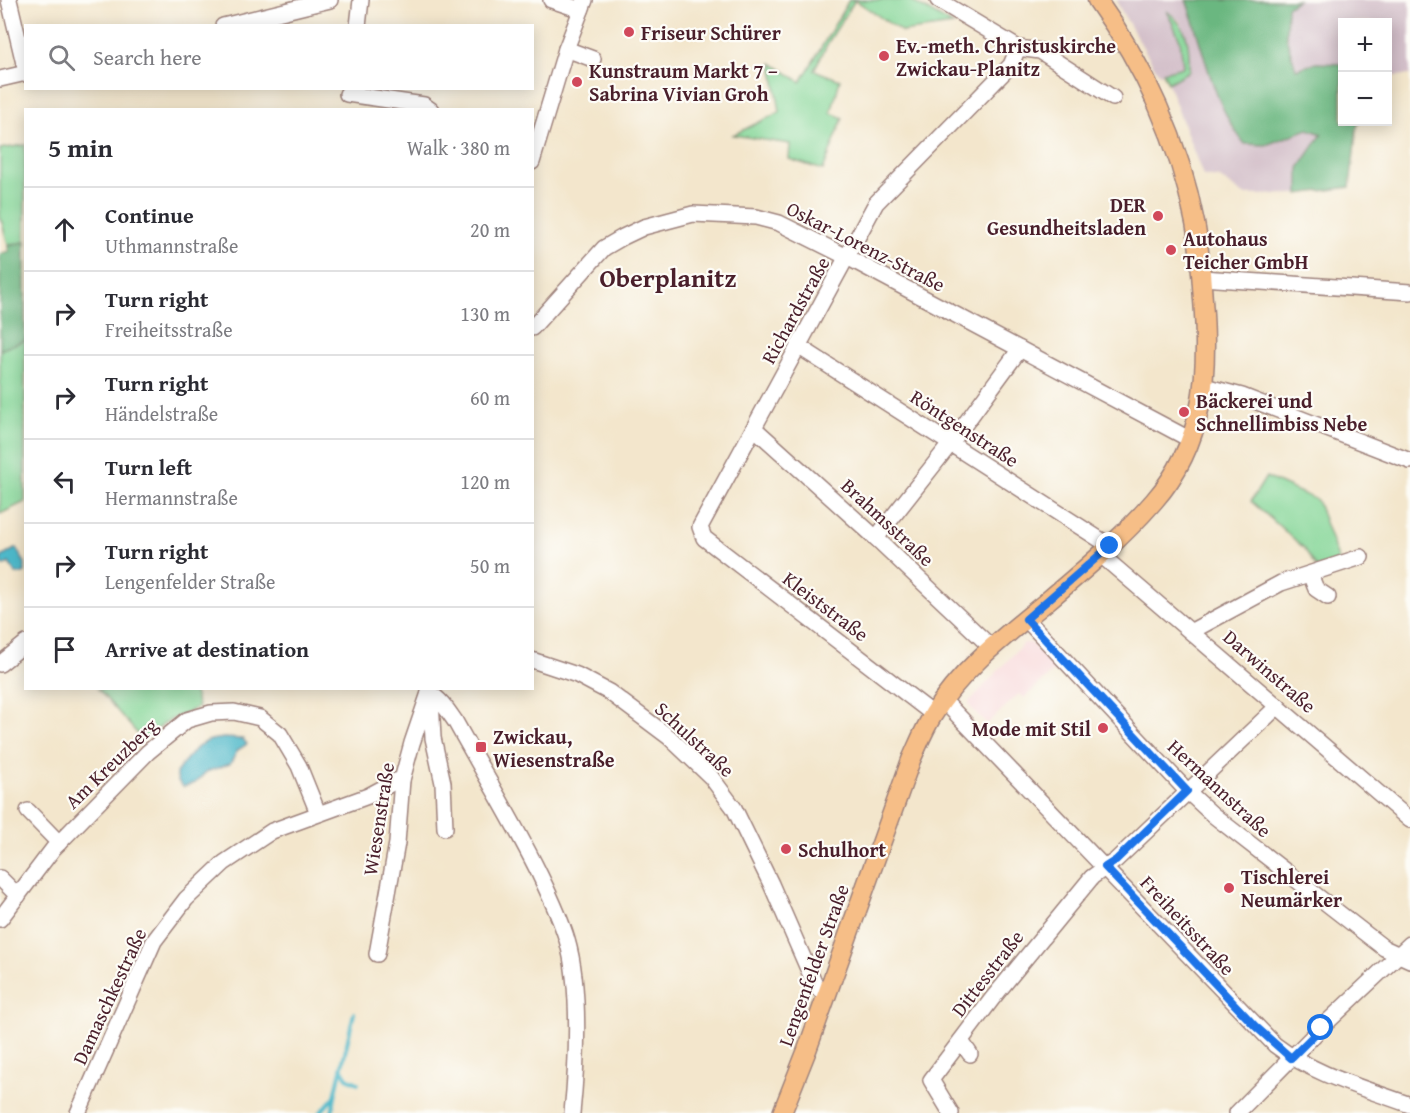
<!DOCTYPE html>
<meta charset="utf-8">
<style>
:root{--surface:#fff;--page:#f7f7f7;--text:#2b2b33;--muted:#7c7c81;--line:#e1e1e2}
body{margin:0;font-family:"Gentium Book Plus",serif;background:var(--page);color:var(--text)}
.controls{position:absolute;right:18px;top:18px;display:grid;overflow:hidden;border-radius:0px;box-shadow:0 3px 15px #0003}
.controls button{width:54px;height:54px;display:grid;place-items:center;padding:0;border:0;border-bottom:2px solid var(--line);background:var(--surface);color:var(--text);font:30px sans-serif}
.stop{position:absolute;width:18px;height:18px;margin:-14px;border:4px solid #1a73e8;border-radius:50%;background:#fff}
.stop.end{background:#1a73e8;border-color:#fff;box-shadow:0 2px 6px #0008}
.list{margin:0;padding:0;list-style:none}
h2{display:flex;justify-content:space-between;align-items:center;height:78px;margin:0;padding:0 24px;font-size:26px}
h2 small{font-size:20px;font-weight:400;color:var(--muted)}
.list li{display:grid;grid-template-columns:39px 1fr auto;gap:18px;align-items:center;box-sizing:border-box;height:84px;padding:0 24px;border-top:2px solid var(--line)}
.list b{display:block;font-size:22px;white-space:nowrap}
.list p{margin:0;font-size:20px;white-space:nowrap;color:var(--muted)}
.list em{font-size:20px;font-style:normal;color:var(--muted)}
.icon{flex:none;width:33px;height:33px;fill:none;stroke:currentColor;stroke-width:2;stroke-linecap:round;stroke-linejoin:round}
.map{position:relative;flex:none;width:1410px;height:1113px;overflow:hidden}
.search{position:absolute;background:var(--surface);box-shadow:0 3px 15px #0003;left:24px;top:24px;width:510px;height:66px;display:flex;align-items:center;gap:15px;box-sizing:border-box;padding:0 21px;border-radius:0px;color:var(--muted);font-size:22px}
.panel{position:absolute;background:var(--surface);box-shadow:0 3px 15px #0003;left:24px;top:108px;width:510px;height:582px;border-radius:0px}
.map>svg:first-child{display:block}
.built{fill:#f7cfd4}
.industrial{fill:#d2bdc8}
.green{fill:#84d697;stroke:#677a61;stroke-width:1.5}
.forest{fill:#6bb780;stroke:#5a6b56;stroke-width:1.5}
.water{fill:#4db8c9;stroke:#4c6c7a;stroke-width:1.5}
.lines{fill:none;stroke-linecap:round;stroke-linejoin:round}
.stream{stroke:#4db8c9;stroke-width:4}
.minor-casing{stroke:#9e827c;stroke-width:18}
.major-casing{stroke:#9e827c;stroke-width:21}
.minor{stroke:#fff;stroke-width:15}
.major{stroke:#f6be87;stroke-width:18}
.route{stroke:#1a73e8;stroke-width:8}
.poi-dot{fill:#d1495b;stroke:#fdfcf7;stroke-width:2}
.labels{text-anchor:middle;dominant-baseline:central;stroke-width:4.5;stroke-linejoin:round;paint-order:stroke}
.poi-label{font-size:20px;font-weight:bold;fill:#4a1f2b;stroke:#fdfcf7;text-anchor:start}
.street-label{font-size:20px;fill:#4a1f2b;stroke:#fdfcf7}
.district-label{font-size:26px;font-weight:bold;fill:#4a1f2b;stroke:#fdfcf7}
</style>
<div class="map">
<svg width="1410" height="1113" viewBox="0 0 1410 1113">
<rect width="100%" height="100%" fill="#fdfcf7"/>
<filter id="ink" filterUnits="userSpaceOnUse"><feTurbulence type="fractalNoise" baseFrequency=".0167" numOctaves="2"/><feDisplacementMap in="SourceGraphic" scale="12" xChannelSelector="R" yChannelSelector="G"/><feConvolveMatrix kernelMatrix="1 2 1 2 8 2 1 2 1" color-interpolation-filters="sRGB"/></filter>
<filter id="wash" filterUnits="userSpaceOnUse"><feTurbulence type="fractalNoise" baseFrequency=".008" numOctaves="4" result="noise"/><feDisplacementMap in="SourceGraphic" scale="24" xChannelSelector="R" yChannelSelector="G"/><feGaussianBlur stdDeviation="1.35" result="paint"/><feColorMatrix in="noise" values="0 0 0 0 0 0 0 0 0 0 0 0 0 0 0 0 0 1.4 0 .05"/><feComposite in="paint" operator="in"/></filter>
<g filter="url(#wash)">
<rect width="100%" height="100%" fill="#f3e6cc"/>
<polygon class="built" points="1024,643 1031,643 1056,669 1024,698 1019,694 987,724 970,707 969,702"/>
<g class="industrial">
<polygon points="1117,0 1186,0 1213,83 1232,128 1266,145 1308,129 1323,134 1299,168 1299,194 1244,195 1220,178 1203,176 1168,83 1189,71 1181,22 1169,12 1180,40 1183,67 1159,74 1119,7"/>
<polygon points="1298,0 1410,0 1410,75 1393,76 1388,72 1388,22 1342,22 1342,64 1316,63 1296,70 1286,37 1287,7"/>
</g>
<g class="green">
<polygon points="849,0 910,0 953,25 902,32 855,0 829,41 814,70 840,80 831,113 843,118 823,170 789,159 790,144 733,135 780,112 772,63 801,82"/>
<path d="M1167,11C1189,28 1190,44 1189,71L1168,83L1163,72L1183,67L1180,40Z"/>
<polygon points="25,145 25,242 8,245 0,216 0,149"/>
<polygon points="25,340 25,502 0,514 0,350"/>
<polygon points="1266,477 1317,500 1339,561 1317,568 1304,548 1251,501"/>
<polygon points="98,689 193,689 198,707 168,721 143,740"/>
</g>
<g class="forest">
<path d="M1186,0H1298L1287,7L1286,37L1296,69L1316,63L1342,64V122H1360L1357,126L1350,187L1299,194V168L1322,134L1308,129L1266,145L1245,144C1212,104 1204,48 1186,0Z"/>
<polygon points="25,242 25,340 0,350 0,254 9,251 8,245"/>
</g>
<g class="water">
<polygon points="16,548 25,563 25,572 21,574 16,574 9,563 3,566 0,558"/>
<path d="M223,738L243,739L247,744L238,750L230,764L206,772L195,783L183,787L178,781L176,773C183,763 197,744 208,741C213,739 219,739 223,738Z"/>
</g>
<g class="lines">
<g class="stream">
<polyline points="341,1068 347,1078 358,1083"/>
<polyline points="320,1113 335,1096 354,1013"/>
<polyline points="332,1113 335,1096"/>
</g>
</g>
</g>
<g filter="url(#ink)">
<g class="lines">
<defs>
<g id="minor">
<polyline points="9,0 26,72"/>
<polyline points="551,0 581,10"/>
<polyline points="938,0 1018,48 1040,51 1113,98"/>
<polyline points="223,26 330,0"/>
<polyline points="358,26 361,0"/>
<polyline points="566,49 593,59"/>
<polyline points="0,79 26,73"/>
<polyline points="347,94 424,105 431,110"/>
<polyline points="532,162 566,49 585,0"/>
<polyline points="1202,278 1410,292"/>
<polyline points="532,328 604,248 623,237 644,227 693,214 756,217 779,223 847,257 1191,440"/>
<polyline points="798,346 1110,546"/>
<polyline points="1204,386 1242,396 1410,461"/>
<polyline points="754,428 876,538 992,648"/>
<polyline points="876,538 951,443 1020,349"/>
<polyline points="1101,555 1410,820"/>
<polyline points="1310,574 1316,589 1328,597"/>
<polyline points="1026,619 1187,791 1213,815 1384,948 1410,960"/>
<polyline points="1192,631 1281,583 1361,557"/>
<polyline points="532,660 577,675 609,692 669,737 711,777 734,808 771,884 816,987 827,995"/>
<polyline points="0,664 26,643"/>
<path d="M429,688V693C440,698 448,711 455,721C482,770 512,819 537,869C548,892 560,916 567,940C581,987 577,1064 572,1113"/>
<polyline points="431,699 433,738 443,783 445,828"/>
<path d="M943,700L1275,1045C1314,1075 1364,1088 1410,1105"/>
<polyline points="933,714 704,538 700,527 876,203 1011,65 1018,48"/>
<polyline points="28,811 59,843"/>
<polyline points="0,878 18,896"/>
<polyline points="0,919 53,849 148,752 187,720 211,713 234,712 260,718 280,734 299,766 318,813"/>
<polyline points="377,954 397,843 402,780 412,743 429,693"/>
<polyline points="961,1041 970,1054"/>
<polyline points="78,1113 154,941 186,899 224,863 272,831 368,796 396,781 402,780"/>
<polyline points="951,1113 931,1080 992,999 1092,877 1116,860 1278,706"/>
<polyline points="1237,1113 1321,1028 1410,944"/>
</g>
<path id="major" d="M782,1113L807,1050L911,760C918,745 924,729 933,715C960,670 1005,636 1045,603C1083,571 1122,538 1154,501C1205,443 1209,373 1203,300C1201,274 1200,248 1195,223C1180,144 1144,65 1097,0"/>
</defs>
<use href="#minor" class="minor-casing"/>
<use href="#major" class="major-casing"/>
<use href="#minor" class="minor"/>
<use href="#major" class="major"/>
</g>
</g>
<g class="lines" filter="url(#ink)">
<polyline class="route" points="1110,546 1026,619 1187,791 1116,860 1105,867 1255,1026 1291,1058 1321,1028"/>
</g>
<g class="poi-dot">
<circle cx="629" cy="32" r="6"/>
<circle cx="884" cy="56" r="6"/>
<circle cx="577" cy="82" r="6"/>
<circle cx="1158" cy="216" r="6"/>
<circle cx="1171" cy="250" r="6"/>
<circle cx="1184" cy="412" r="6"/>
<circle cx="1103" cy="728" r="6"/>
<rect x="475" y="741" width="12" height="12" rx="3"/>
<circle cx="786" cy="849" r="6"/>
<circle cx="1229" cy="888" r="6"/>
</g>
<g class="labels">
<g class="poi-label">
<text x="641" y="32">Friseur Schürer</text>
<text x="896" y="45">Ev.-meth. Christuskirche<tspan x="896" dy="23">Zwickau-Planitz</tspan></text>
<text x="589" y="70">Kunstraum Markt 7 –<tspan x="589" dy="23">Sabrina Vivian Groh</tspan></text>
<text x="1146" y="204" text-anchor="end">DER<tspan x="1146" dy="23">Gesundheitsladen</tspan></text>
<text x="1183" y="238">Autohaus<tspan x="1183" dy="23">Teicher GmbH</tspan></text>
<text x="1196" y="400">Bäckerei und<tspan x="1196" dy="23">Schnellimbiss Nebe</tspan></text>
<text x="1091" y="728" text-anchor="end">Mode mit Stil</text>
<text x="493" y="736">Zwickau,<tspan x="493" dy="23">Wiesenstraße</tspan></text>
<text x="798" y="849">Schulhort</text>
<text x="1241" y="876">Tischlerei<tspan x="1241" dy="23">Neumärker</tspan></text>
</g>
<g class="street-label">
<text transform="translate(866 246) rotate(27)">Oskar-Lorenz-Straße</text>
<text transform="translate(795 310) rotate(-61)">Richardstraße</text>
<text transform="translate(965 428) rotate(33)">Röntgenstraße</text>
<text transform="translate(888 522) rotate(43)">Brahmsstraße</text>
<text transform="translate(826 606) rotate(37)">Kleiststraße</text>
<text transform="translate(1270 671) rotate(41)">Darwinstraße</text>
<text transform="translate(695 739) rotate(43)">Schulstraße</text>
<text transform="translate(111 763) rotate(-44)">Am Kreuzberg</text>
<text transform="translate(1220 788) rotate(43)">Hermannstraße</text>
<text transform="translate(378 819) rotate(-81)">Wiesenstraße</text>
<text transform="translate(1188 925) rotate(47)">Freiheitsstraße</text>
<text transform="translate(813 965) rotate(-70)">Lengenfelder Straße</text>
<text transform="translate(987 973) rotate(-52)">Dittesstraße</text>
<text transform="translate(109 996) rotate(-65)">Damaschkestraße</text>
</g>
<g class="district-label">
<text x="668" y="277">Oberplanitz</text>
</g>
</g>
</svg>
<div class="controls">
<button>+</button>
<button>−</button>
</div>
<div class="stop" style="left:1321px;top:1028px"></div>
<div class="stop end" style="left:1110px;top:546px"></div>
<div class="search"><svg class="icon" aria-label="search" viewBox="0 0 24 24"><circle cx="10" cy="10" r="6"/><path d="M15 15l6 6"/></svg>Search here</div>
<section class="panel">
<h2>5 min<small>Walk · 380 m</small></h2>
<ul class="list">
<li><svg class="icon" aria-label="ahead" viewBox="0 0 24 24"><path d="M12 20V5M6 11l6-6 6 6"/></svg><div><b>Continue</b><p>Uthmannstraße</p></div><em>20 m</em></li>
<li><svg class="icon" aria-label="right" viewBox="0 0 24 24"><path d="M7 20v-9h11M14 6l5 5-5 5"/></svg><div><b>Turn right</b><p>Freiheitsstraße</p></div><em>130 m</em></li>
<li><svg class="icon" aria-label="right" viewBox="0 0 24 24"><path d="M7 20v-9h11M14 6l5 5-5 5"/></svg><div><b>Turn right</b><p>Händelstraße</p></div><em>60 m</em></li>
<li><svg class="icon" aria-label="left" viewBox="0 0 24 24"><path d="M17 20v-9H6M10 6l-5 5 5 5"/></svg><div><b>Turn left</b><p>Hermannstraße</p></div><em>120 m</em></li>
<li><svg class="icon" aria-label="right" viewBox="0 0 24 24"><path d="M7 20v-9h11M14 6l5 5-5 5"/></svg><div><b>Turn right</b><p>Lengenfelder Straße</p></div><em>50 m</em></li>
<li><svg class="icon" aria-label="arrive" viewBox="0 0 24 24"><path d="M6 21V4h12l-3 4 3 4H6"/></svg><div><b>Arrive at destination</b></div></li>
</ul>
</section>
</div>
